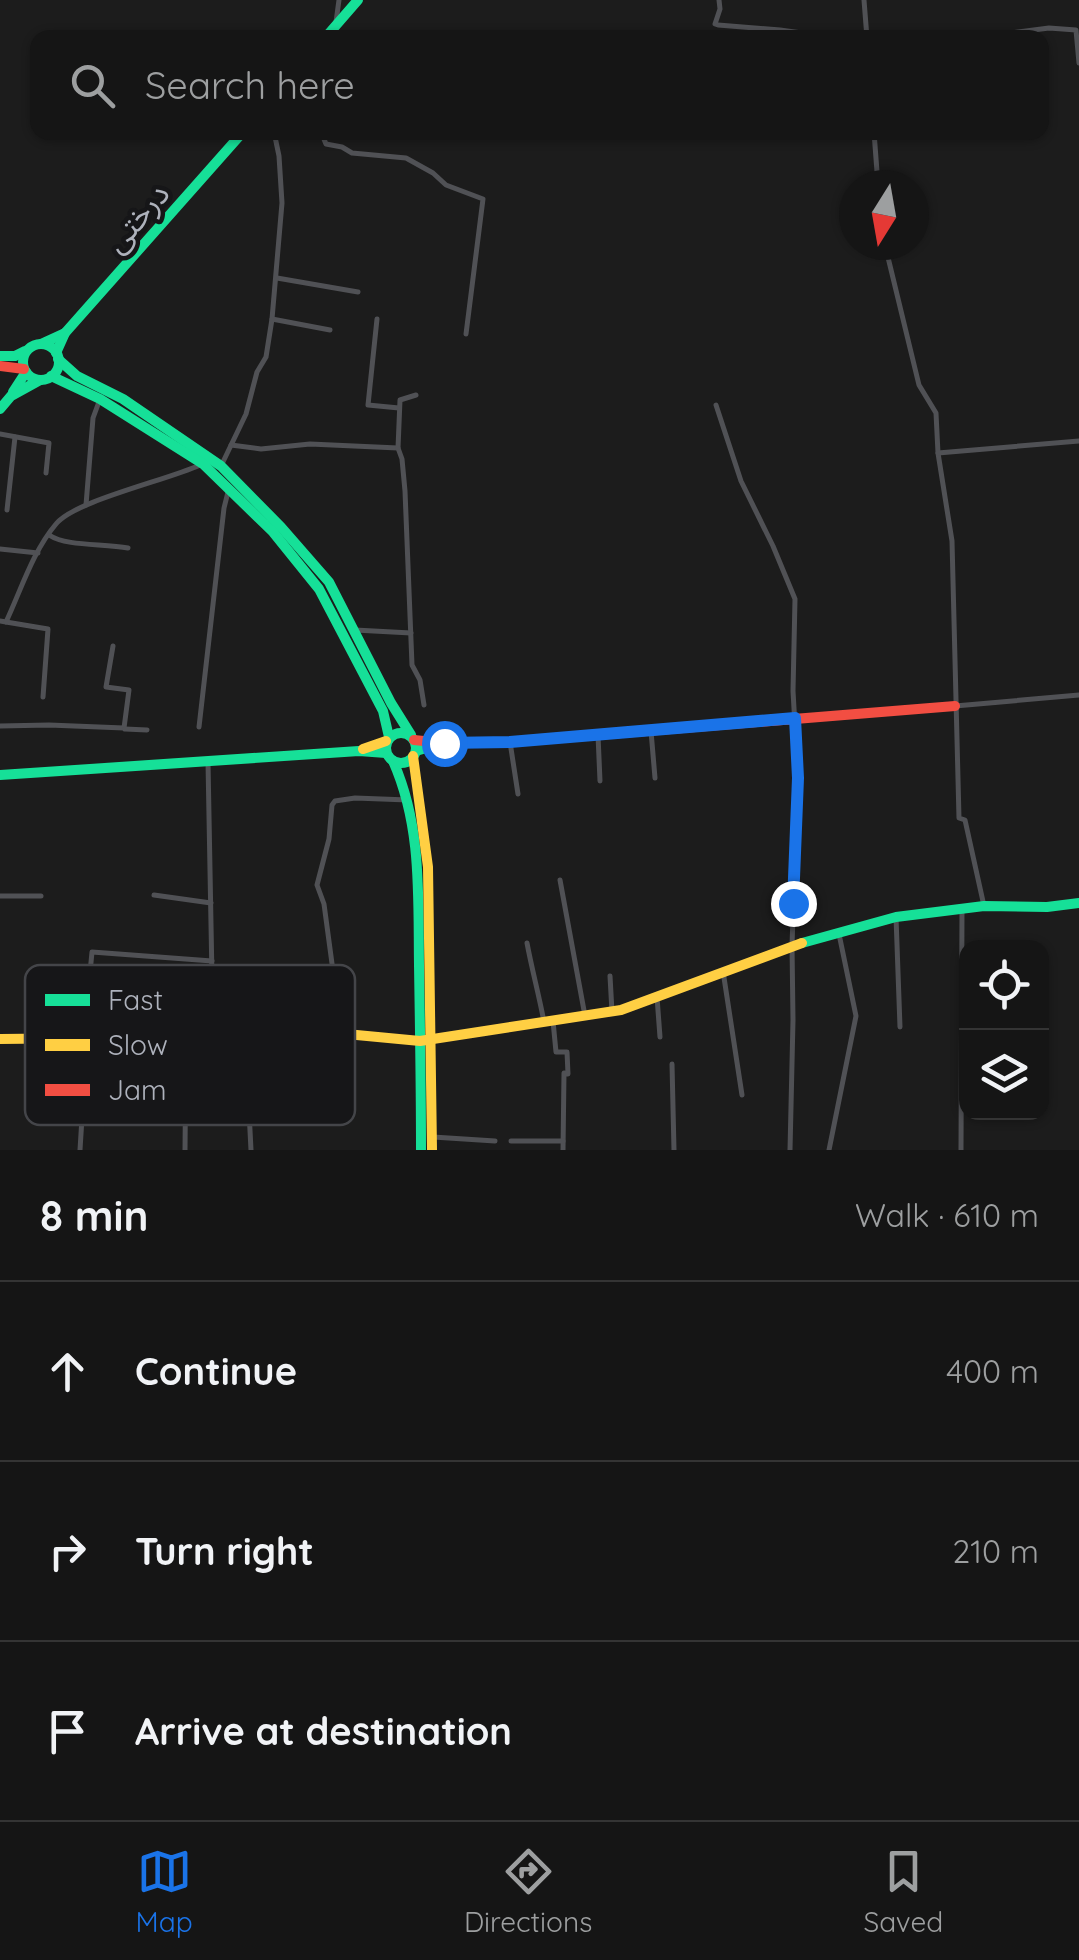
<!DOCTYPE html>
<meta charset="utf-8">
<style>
:root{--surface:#151515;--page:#1e1e1e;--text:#f1f3f6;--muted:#9d9fa0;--line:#343434;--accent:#1a73e8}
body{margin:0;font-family:Quicksand,"Noto Sans Arabic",sans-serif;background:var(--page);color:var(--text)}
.controls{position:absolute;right:30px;bottom:30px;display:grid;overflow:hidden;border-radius:20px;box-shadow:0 2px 8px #0004}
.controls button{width:90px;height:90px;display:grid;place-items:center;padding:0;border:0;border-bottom:2px solid var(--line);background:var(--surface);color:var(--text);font:50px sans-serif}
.compass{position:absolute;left:839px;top:170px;width:90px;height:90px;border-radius:50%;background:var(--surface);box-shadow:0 2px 8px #0004;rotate:191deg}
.stop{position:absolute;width:30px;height:30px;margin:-22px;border:8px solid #1a73e8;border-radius:50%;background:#fff}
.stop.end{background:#1a73e8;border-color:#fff;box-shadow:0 2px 10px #0008}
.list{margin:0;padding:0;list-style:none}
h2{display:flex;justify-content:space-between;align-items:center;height:130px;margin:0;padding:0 40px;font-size:42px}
h2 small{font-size:32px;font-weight:400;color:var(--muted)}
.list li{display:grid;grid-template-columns:65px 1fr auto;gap:30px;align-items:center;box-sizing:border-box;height:180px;padding:0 40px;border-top:2px solid var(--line)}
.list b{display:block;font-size:38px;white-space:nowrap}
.list em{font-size:32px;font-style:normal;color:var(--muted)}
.icon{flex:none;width:55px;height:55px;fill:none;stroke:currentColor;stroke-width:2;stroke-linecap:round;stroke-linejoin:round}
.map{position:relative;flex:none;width:1079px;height:1150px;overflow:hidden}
.search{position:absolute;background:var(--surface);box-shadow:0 2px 8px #0004;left:30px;right:30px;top:30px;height:110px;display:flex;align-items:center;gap:25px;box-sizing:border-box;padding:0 35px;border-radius:20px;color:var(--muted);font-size:38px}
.sheet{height:670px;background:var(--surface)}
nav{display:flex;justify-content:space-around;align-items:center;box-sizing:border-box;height:140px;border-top:2px solid var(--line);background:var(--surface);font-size:28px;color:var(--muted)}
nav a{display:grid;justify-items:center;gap:5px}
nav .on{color:var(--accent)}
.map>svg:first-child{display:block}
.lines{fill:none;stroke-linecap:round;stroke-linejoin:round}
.street{stroke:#505155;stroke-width:5}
.fast{stroke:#16e098;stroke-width:10}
.slow{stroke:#ffcf43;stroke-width:10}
.jam{stroke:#f24e42;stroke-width:10}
.route{stroke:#1a73e8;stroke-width:12}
.labels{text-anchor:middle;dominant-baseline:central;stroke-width:9;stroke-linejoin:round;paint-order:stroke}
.street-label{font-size:32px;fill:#aeb2bc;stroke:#161618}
.key{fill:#161618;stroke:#444549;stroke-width:2.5}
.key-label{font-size:28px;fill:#aeb2bc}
</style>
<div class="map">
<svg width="1079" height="1150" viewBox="0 0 1079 1150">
<rect width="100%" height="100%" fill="#1c1c1c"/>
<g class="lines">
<g class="street">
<polyline points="719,0 720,9 715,24 718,25 780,30 838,38"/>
<polyline points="864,0 867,38"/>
<polyline points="336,22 339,0"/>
<polyline points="972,38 1049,28 1076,30 1079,63"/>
<polyline points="321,132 326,144 342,147 352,153 406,158 433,173 446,185 483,199 466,334"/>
<polyline points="874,132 878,185"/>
<polyline points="885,245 919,385 936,413 938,453 952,541 959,818 965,820 984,906"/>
<polyline points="277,278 358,292"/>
<polyline points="272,319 330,330"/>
<polyline points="377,319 368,405 399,408"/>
<polyline points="716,405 741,481 773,546 795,599 793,691 798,778 792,945 793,1020 790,1150"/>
<polyline points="0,434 49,443 46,473"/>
<polyline points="231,445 261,449 310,444 398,448 402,459 405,491 412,665 420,680 424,705"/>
<polyline points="398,448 400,400 416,395"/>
<polyline points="938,453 1079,441"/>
<polyline points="222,464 246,414 257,372 266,357 272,319 282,203 279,156 274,132"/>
<polyline points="86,505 93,418 100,399"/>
<polyline points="7,510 15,437"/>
<path d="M49,535C67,547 104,543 128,548"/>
<polyline points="0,549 38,553"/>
<path d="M0,621L6,622C21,590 33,551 56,524C74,501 168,480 200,465"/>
<polyline points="6,622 48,629 43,697"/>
<polyline points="355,630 411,633"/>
<polyline points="955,706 1079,695"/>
<polyline points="0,726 49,725 124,728 129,690 106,687 113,646"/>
<polyline points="199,727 224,508 228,492"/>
<polyline points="125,729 147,730"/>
<polyline points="651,731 655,778"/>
<polyline points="598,735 600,781"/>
<polyline points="510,742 518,794"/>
<polyline points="208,762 213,1032"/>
<polyline points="560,880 585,1016"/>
<polyline points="154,895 211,903"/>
<polyline points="0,896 41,896"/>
<polyline points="896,917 900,1027"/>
<path d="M527,943C532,970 539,995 544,1022"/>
<polyline points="723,971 742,1095"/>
<polyline points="610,976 612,1012"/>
<polyline points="89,983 92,952 212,961"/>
<polyline points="657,997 660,1037"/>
<polyline points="553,1021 556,1052 567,1052 568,1074 564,1073 563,1150"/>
<polyline points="228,1031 241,1092 249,1111 251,1150"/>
<polyline points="346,1034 346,1020 333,971 324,904 317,885 329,839 332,805 335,801 355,798 408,800"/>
<polyline points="672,1064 674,1150"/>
<polyline points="433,1137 495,1141"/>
<polyline points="511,1141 563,1141"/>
<polyline points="80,1150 87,1037"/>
<polyline points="185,1150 186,1038"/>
<polyline points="829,1150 856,1016 839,934"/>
<polyline points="961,1150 962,910"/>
</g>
<g class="fast">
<polyline points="325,38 358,0"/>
<polyline points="41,344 65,333"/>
<circle cx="41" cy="362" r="18"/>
<polyline points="56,353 65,333 243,132"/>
<polyline points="0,356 15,356 25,351"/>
<polyline points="58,359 77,376 123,399 221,466 281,527 329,582 391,703 411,735"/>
<polyline points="51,376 100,399 203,464 273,532 319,589 383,711 389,737"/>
<polyline points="13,392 26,372"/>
<polyline points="0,409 11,396 40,380"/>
<circle cx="401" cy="748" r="15"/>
<polyline points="416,751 440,744"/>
<path d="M393,761C422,826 418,895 419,965C420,1027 421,1088 421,1150"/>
<polyline points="0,775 359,751 386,753"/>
<polyline points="802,943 896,917 984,906 1047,907 1079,903"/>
</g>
<g class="slow">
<polyline points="363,749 386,741"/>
<polyline points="413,756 428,867 432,1150"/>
<polyline points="0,1039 186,1037 228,1031 346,1034 420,1041 621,1010 802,943"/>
</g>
<g class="jam">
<polyline points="0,366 24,369"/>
<polyline points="414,740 443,743 510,742 955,706"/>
</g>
</g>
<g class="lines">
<polyline class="route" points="444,743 510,742 795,718 798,778 793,903"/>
</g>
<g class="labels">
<g class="street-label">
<text transform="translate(136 217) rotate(-49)">درختی</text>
</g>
</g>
<rect x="25" y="965" width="330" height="160" rx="15" class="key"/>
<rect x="45" y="994" width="45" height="12" fill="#16e098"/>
<rect x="45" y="1039" width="45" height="12" fill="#ffcf43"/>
<rect x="45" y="1084" width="45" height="12" fill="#f24e42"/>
<g class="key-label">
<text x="108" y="1010">Fast</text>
<text x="108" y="1055">Slow</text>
<text x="108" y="1100">Jam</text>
</g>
</svg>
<div class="controls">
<button><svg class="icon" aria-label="locate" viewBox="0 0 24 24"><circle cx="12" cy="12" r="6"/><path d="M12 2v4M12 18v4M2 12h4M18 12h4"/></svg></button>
<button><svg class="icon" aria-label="layers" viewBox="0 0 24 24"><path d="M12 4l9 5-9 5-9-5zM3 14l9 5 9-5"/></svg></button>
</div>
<svg class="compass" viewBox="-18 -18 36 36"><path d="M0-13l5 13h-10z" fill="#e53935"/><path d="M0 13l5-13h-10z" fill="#9d9fa0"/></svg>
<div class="stop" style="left:444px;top:743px"></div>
<div class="stop end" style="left:793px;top:903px"></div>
<div class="search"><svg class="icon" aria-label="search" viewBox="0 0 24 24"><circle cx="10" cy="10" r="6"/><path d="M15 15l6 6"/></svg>Search here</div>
</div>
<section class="sheet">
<h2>8 min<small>Walk · 610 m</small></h2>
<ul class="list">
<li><svg class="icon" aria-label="ahead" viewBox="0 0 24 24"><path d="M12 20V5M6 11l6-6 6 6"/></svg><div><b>Continue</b></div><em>400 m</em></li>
<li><svg class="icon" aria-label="right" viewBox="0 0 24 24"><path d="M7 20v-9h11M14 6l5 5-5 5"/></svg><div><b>Turn right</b></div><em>210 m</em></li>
<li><svg class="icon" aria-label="arrive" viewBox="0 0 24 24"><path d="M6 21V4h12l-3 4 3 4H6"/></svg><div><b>Arrive at destination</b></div></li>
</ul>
</section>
<nav>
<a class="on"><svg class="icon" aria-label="map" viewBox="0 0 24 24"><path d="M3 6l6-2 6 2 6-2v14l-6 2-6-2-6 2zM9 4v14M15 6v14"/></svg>Map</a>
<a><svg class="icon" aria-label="directions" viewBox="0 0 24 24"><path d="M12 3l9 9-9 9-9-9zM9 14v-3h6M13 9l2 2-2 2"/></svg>Directions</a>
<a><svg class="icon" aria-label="saved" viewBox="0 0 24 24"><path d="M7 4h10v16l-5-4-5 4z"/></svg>Saved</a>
</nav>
